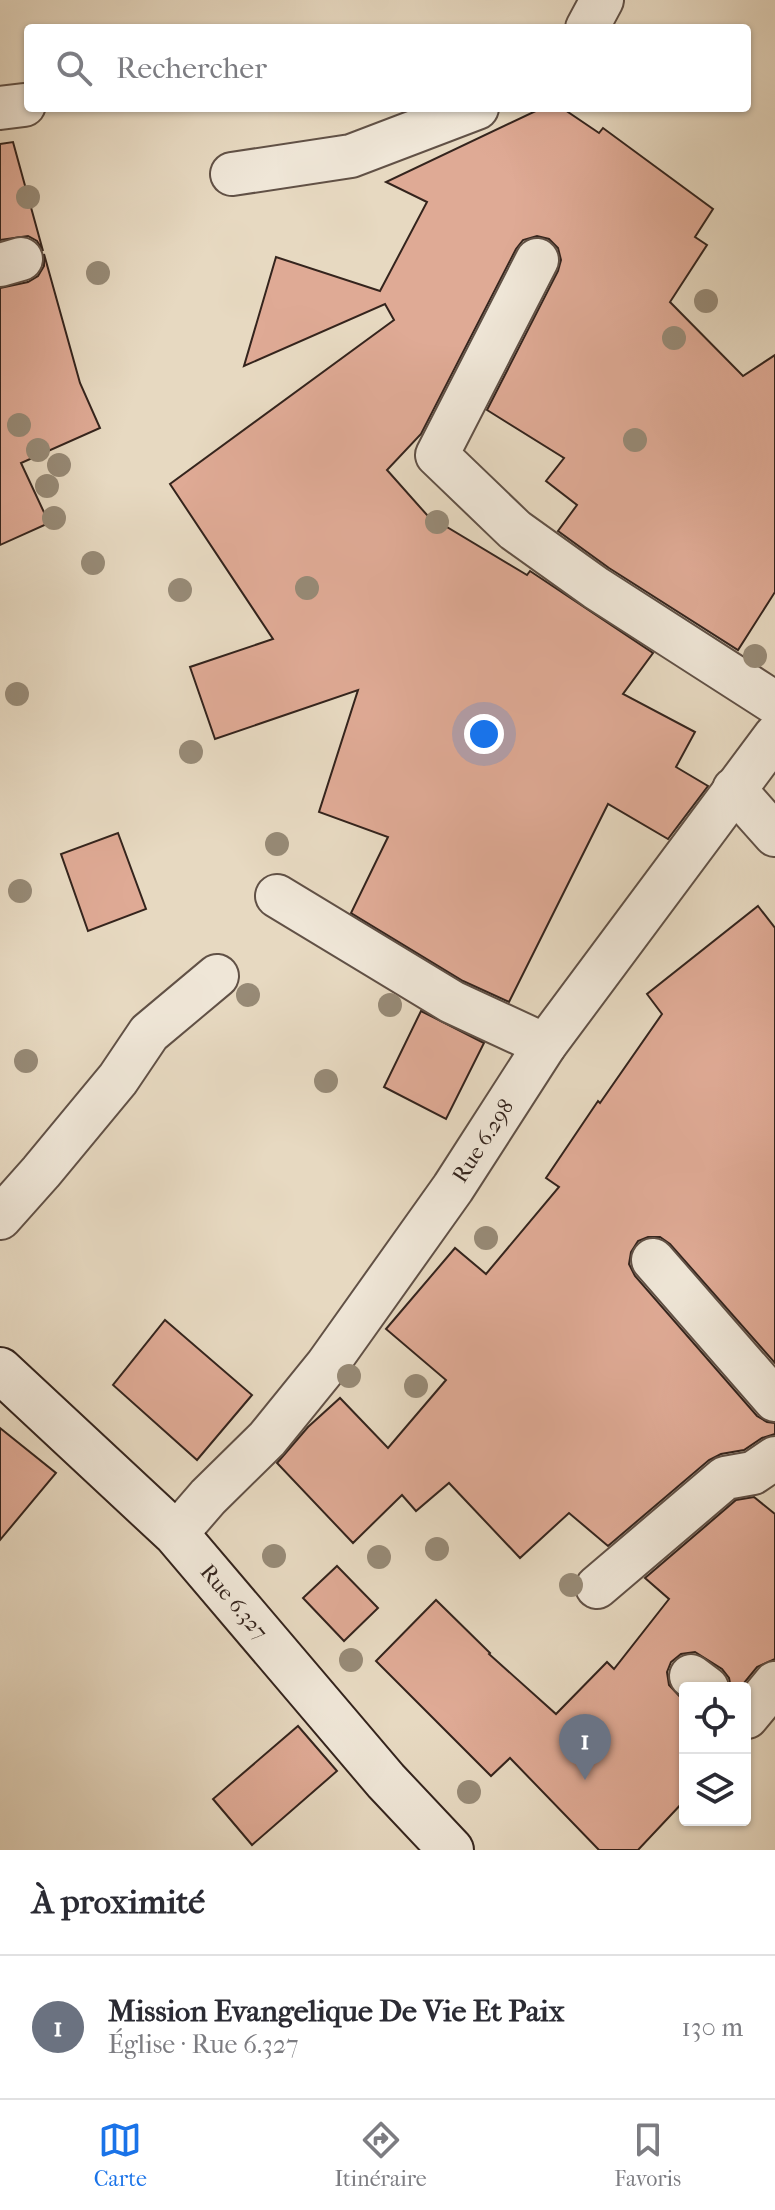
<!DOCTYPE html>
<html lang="fr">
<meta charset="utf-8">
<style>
:root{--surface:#fff;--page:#f7f7f7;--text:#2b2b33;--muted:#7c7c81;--line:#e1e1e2;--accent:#1a73e8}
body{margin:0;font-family:"IM FELL French Canon",serif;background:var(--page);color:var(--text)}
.controls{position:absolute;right:24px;bottom:24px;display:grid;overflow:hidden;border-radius:8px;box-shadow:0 2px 6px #0004}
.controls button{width:72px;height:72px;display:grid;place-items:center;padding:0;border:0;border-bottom:2px solid var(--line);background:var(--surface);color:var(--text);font:40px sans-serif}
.you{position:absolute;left:484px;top:734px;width:28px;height:28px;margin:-20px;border:6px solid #fff;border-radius:50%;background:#1a73e8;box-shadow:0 0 0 12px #1a73e833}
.badge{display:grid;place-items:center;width:52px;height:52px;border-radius:50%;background:var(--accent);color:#fff;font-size:26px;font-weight:700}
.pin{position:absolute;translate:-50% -66px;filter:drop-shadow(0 2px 4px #0008)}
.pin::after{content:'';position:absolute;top:42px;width:28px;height:24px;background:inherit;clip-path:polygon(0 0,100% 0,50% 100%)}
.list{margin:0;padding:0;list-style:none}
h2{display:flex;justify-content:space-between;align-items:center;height:104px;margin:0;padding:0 32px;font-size:34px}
h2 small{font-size:26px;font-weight:400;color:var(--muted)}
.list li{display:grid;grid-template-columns:52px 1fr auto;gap:24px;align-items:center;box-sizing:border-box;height:144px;padding:0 32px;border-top:2px solid var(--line)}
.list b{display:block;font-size:30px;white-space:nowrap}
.list p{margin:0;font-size:26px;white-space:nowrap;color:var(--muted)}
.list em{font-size:26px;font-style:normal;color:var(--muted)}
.icon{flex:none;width:44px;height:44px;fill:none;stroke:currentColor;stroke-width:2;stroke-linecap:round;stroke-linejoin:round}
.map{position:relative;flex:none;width:775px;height:1850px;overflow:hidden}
.search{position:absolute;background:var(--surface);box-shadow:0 2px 6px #0004;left:24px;right:24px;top:24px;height:88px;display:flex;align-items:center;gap:20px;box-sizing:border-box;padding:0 28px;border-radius:8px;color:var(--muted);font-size:30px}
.sheet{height:248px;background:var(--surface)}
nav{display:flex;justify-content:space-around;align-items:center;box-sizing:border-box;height:112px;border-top:2px solid var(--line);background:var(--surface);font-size:22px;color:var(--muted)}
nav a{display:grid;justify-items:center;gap:4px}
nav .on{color:var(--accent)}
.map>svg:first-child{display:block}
.building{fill:#dfaa95;stroke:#34241d;stroke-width:2}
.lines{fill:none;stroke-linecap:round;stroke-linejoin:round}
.street-casing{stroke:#615146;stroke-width:46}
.secondary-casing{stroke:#34241d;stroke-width:48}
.street{stroke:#efe6d7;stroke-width:42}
.secondary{stroke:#efe6d7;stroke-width:44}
.tree{fill:#978a76}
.labels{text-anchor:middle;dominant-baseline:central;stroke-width:7;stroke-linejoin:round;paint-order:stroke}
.street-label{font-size:22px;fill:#34241d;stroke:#efe6d7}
</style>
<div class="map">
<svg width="775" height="1850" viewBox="0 0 775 1850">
<rect width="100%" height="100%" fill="#e7d9c1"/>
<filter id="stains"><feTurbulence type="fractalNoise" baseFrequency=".0025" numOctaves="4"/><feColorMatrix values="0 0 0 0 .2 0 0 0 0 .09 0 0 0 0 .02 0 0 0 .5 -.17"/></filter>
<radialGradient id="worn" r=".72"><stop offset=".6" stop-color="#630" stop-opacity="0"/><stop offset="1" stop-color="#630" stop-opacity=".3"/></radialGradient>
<g class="building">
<polygon points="542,108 562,108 599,133 603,128 713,209 695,237 707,245 670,302 743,376 775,355 775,592 738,650 609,568 558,531 577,505 546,481 564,458 487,410 558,271 561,260 558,248 549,239 537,236 523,240 516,249 421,434 387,470 427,515 527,575 530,571 653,653 623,694 695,732 676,767 708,786 668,839 608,804 509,1002 463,981 351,913 388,837 319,812 358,690 215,739 190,667 273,639 170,484 394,320 385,304 244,366 276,257 380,291 427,202 386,182"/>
<polygon points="13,142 43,251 37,241 28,236 0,240 0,144"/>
<polygon points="44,254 80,383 100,428 21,463 49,523 0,545 0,288 28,282 38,276 44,266"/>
<polygon points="118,833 146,909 88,931 61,854"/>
<polygon points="758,906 775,928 775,1363 670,1244 660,1237 648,1237 638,1241 631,1252 629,1264 635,1276 757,1416 767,1422 775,1423 775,1434 762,1438 744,1450 721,1454 709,1460 608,1546 569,1513 520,1558 449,1483 416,1511 402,1495 353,1543 277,1463 308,1427 340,1398 388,1448 446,1380 386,1329 455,1248 486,1274 559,1187 546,1178 598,1101 600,1103 662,1014 647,994"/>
<polygon points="421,1011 484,1043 446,1119 384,1087"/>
<polygon points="165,1320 252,1395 197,1460 113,1385"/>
<polygon points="0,1428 56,1473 0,1540"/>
<polygon points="754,1497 775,1514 775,1659 757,1667 740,1688 731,1688 729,1678 722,1669 695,1652 681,1654 671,1662 667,1672 669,1685 685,1702 685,1800 638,1850 599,1850 510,1758 491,1776 376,1661 436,1600 490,1653 489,1654 556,1714 607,1662 614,1669 669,1599 645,1578 736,1500"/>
<polygon points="337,1566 378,1608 344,1641 303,1598"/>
<polygon points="298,1726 337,1771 252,1845 213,1799"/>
</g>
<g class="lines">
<defs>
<g id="street">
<polyline points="587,28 602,0"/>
<polyline points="0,108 24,105"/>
<polyline points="232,174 351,156 477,108"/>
<polyline points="537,260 437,455 515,530 596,588 775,703"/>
<polyline points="0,265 21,259"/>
<polyline points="734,789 775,835"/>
<polyline points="277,896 452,1002 545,1045"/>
<polyline points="0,1218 41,1172 118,1079 149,1033 217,976"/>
<polyline points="653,1260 775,1400"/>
<path id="s1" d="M176,1534L208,1497L267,1439L327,1365L453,1188L545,1045L775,736"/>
<polyline points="597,1587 725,1478 753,1473 775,1458"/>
<polyline points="691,1676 707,1688"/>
<polyline points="745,1716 747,1717 775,1683"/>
</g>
<g id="secondary">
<path id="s2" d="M0,1370L176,1534L386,1781L451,1850"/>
</g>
</defs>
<use href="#street" class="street-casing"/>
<use href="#secondary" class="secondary-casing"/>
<use href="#street" class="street"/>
<use href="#secondary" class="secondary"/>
</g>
<g class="tree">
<circle cx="28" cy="197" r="12"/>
<circle cx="98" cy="273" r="12"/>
<circle cx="706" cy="301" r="12"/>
<circle cx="674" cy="338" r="12"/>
<circle cx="19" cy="425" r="12"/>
<circle cx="635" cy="440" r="12"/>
<circle cx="38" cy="450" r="12"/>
<circle cx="59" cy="465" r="12"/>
<circle cx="47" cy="486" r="12"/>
<circle cx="54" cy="518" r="12"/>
<circle cx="437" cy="522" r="12"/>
<circle cx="93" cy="563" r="12"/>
<circle cx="307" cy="588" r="12"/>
<circle cx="180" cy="590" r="12"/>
<circle cx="755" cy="656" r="12"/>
<circle cx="17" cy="694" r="12"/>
<circle cx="191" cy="752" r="12"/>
<circle cx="277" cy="844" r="12"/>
<circle cx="20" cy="891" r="12"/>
<circle cx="248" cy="995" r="12"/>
<circle cx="390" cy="1005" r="12"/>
<circle cx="26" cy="1061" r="12"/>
<circle cx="326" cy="1081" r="12"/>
<circle cx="486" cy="1238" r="12"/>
<circle cx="349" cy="1376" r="12"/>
<circle cx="416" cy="1386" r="12"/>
<circle cx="437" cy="1549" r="12"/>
<circle cx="274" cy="1556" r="12"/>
<circle cx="379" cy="1557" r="12"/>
<circle cx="571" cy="1585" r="12"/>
<circle cx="351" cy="1660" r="12"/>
<circle cx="469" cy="1792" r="12"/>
</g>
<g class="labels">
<g class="street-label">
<text stroke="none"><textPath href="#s1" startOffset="500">Rue 6.298</textPath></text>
<text stroke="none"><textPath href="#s2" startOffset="330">Rue 6.327</textPath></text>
</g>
</g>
<rect width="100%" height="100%" filter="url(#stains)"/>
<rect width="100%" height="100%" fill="url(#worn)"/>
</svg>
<div class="controls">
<button><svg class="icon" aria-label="locate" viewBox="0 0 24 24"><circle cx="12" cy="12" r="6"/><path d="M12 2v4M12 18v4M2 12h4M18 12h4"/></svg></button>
<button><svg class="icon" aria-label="layers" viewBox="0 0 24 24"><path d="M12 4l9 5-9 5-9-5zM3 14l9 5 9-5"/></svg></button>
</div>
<div class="you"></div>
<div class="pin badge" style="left:585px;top:1780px;background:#6b7280">1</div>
<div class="search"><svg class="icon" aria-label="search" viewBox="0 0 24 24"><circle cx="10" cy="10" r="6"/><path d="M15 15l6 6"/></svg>Rechercher</div>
</div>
<section class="sheet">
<h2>À proximité<small></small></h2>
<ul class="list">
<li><span class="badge" style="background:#6b7280">1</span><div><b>Mission Evangelique De Vie Et Paix</b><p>Église · Rue 6.327</p></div><em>130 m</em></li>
</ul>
</section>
<nav>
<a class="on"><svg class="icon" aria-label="map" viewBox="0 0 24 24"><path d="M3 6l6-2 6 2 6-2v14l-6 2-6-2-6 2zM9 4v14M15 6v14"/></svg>Carte</a>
<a><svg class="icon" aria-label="directions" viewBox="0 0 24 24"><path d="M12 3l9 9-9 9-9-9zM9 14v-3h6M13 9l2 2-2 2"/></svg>Itinéraire</a>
<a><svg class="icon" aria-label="saved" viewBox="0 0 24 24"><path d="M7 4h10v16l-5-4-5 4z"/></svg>Favoris</a>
</nav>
